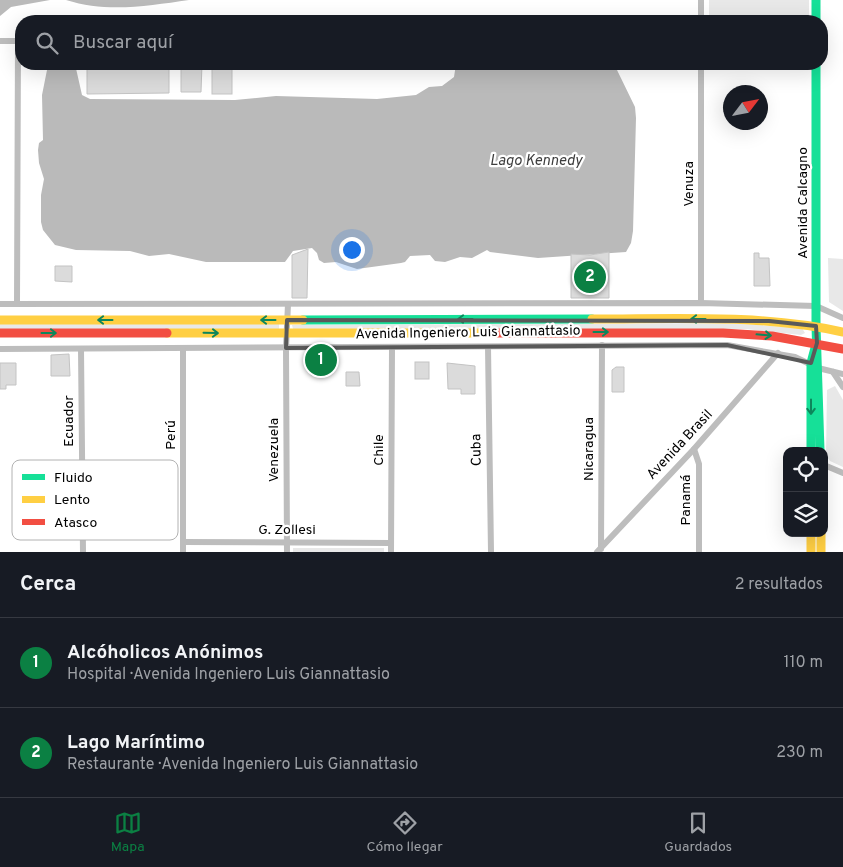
<!DOCTYPE html>
<html lang="es">
<meta charset="utf-8">
<style>
:root{--surface:#171b24;--page:#20242c;--text:#f1f3f6;--muted:#9ea1a6;--line:#363941;--accent:#0b8043}
body{margin:0;font-family:Overpass,sans-serif;background:var(--page);color:var(--text)}
.controls{position:absolute;right:15px;bottom:15px;display:grid;overflow:hidden;border-radius:10px;box-shadow:0 5px 20px #0002}
.controls button{width:45px;height:45px;display:grid;place-items:center;padding:0;border:0;border-bottom:1px solid var(--line);background:var(--surface);color:var(--text);font:25px sans-serif}
.compass{position:absolute;left:723px;top:85px;width:45px;height:45px;border-radius:50%;background:var(--surface);box-shadow:0 5px 20px #0002;rotate:58deg}
.you{position:absolute;left:351px;top:249px;width:18px;height:18px;margin:-12px;border:4px solid #fff;border-radius:50%;background:#1a73e8;box-shadow:0 0 0 8px #1a73e833}
.badge{display:grid;place-items:center;width:32px;height:32px;border-radius:50%;background:var(--accent);color:#fff;font-size:16px;font-weight:700}
.pin{position:absolute;translate:-50% -50%;border:2px solid #fff;box-shadow:0 1px 5px #0006}
.list{margin:0;padding:0;list-style:none}
h2{display:flex;justify-content:space-between;align-items:center;height:65px;margin:0;padding:0 20px;font-size:21px}
h2 small{font-size:16px;font-weight:400;color:var(--muted)}
.list li{display:grid;grid-template-columns:32px 1fr auto;gap:15px;align-items:center;box-sizing:border-box;height:90px;padding:0 20px;border-top:1px solid var(--line)}
.list b{display:block;font-size:19px;white-space:nowrap}
.list p{margin:0;font-size:16px;white-space:nowrap;color:var(--muted)}
.list em{font-size:16px;font-style:normal;color:var(--muted)}
.icon{flex:none;width:28px;height:28px;fill:none;stroke:currentColor;stroke-width:2;stroke-linecap:round;stroke-linejoin:round}
.map{position:relative;flex:none;width:843px;height:552px;overflow:hidden}
.search{position:absolute;background:var(--surface);box-shadow:0 5px 20px #0002;left:15px;right:15px;top:15px;height:55px;display:flex;align-items:center;gap:12px;box-sizing:border-box;padding:0 18px;border-radius:20px;color:var(--muted);font-size:19px}
.sheet{height:245px;background:var(--surface)}
nav{display:flex;justify-content:space-around;align-items:center;box-sizing:border-box;height:70px;border-top:1px solid var(--line);background:var(--surface);font-size:14px;color:var(--muted)}
nav a{display:grid;justify-items:center;gap:2px}
nav .on{color:var(--accent)}
.map>svg:first-child{display:block}
.green{fill:#e8e8e8}
.water{fill:#bababa}
.building{fill:#dbdbdb;stroke:#c3c3c3}
.lines{fill:none;stroke-linecap:round;stroke-linejoin:round}
.street{stroke:#bdbdbd;stroke-width:6}
.fast{stroke:#16e098;stroke-width:9}
.slow{stroke:#ffcf43;stroke-width:9}
.jam{stroke:#f24e42;stroke-width:9}
.oneway{stroke:#0d865b}
.marked{fill:none;stroke:#595959;stroke-width:4;stroke-linejoin:round}
.labels{text-anchor:middle;dominant-baseline:central;stroke-width:4.5;stroke-linejoin:round;paint-order:stroke}
.street-label{font-size:14px;fill:#000;stroke:#fff}
.water-label{font-size:15px;font-style:italic;fill:#3d3d3d;stroke:#fff}
.key{fill:#fff;stroke:#b2b2b2;stroke-width:1}
.key-label{font-size:14px;fill:#000}
</style>
<div class="map">
<svg width="843" height="552" viewBox="0 0 843 552">
<rect width="100%" height="100%" fill="#fff"/>
<g class="green">
<rect x="709" y="0" width="100" height="21"/>
<polygon points="828,258 843,259 843,311 829,302"/>
<polygon points="279,323 279,329 0,330 0,324"/>
<polygon points="724,323 802,328 805,333 801,335 745,329 293,329 292,325"/>
<polygon points="835,386 843,400 843,467 830,461 826,456 827,390"/>
<rect x="293" y="548" width="91" height="4"/>
</g>
<g class="water">
<polygon points="0,0 50,0 11,7 0,16"/>
<path d="M66,0H189C147,6 107,13 66,0Z"/>
<polygon points="75,64 82,95 90,99 235,100 276,96 377,99 416,95 429,87 442,86 454,77 456,64 608,64 617,70 635,107 636,118 633,231 631,243 626,252 538,258 490,252 487,250 472,258 460,257 445,262 435,261 430,255 410,256 405,262 401,263 357,269 336,262 324,263 319,260 317,253 312,248 293,251 285,262 206,262 169,254 149,256 130,251 76,250 55,245 43,230 41,222 41,195 44,179 39,163 38,150 39,143 43,140 42,95 48,65"/>
</g>
<g class="building">
<polygon points="87,64 169,64 169,93 87,94"/>
<polygon points="181,64 202,64 201,92 181,92"/>
<rect x="212" y="64" width="20" height="30"/>
<polygon points="308,249 307,298 292,298 292,255"/>
<polygon points="609,252 609,298 571,298 571,254 590,255"/>
<polygon points="754,253 759,253 759,258 769,258 770,286 754,286"/>
<polygon points="55,266 72,266 72,282 55,281"/>
<polygon points="69,354 70,376 51,376 51,355"/>
<polygon points="311,358 326,358 326,365 322,365 322,375 311,375"/>
<rect x="415" y="362" width="14" height="17"/>
<polygon points="0,363 16,363 16,385 6,385 6,389 0,389"/>
<polygon points="447,363 475,366 475,394 461,394 461,389 448,389"/>
<polygon points="616,367 624,367 624,392 612,392 612,370"/>
<polygon points="346,372 359,372 360,386 346,386"/>
</g>
<g class="lines">
<g class="street">
<polyline points="701,0 701,21"/>
<polyline points="0,41 21,41"/>
<polyline points="701,303 701,64"/>
<polyline points="0,304 701,303 816,306 843,318"/>
<polyline points="17,304 18,41"/>
<polyline points="488,347 491,552"/>
<polyline points="0,349 727,345 795,357 818,368 843,374"/>
<polyline points="81,349 83,552"/>
<polyline points="183,349 183,552"/>
<polyline points="833,372 843,387"/>
<polyline points="694,449 699,464 699,552"/>
<polyline points="824,465 843,473"/>
<polyline points="183,542 391,543"/>
<polyline points="601,549 602,345"/>
<polyline points="287,552 286,348 288,304"/>
<polyline points="391,552 392,348"/>
<polyline points="597,552 694,449 778,353"/>
</g>
<g class="fast">
<polyline points="816,0 816,21"/>
<polyline points="816,64 816,326 820,451"/>
<polyline points="303,320 592,319"/>
<polyline points="811,451 811,363 815,348"/>
</g>
<g class="slow">
<path d="M592,319C675,319 762,314 843,332"/>
<polyline points="0,320 303,320"/>
<polyline points="167,333 496,333"/>
<polyline points="811,533 811,552"/>
<polyline points="821,533 821,552"/>
</g>
<g class="jam">
<polyline points="0,333 167,333"/>
<polyline points="496,333 723,333 772,336 843,349"/>
</g>
</g>
<defs><path id="oneway-shaft" d="M-6 0H5M1.5-3L5.5 0L1.5 3" fill="none" stroke-width="1.6" stroke-linecap="round" stroke-linejoin="round" transform="scale(1.25)"/></defs>
<g class="oneway">
<use href="#oneway-shaft" transform="translate(465 319) rotate(180)"/>
<use href="#oneway-shaft" transform="translate(698 319) rotate(-180)"/>
<use href="#oneway-shaft" transform="translate(105 320) rotate(-180)"/>
<use href="#oneway-shaft" transform="translate(268 320) rotate(180)"/>
<use href="#oneway-shaft" transform="translate(601 332)"/>
<use href="#oneway-shaft" transform="translate(49 333)"/>
<use href="#oneway-shaft" transform="translate(211 333) rotate(1)"/>
<use href="#oneway-shaft" transform="translate(764 335) rotate(5)"/>
<use href="#oneway-shaft" transform="translate(811 407) rotate(90)"/>
</g>
<path class="marked" d="M287,320L769,321L816,326L817,343L811,363L727,345L286,348Z"/>
<g class="labels">
<g class="street-label">
<text transform="translate(689 184) rotate(-90)">Venuza</text>
<text transform="translate(803 203) rotate(-90)">Avenida Calcagno</text>
<text transform="translate(468 333) rotate(-1)">Avenida Ingeniero Luis Giannattasio</text>
<text transform="translate(69 421) rotate(-90)">Ecuador</text>
<text transform="translate(171 435) rotate(-90)">Perú</text>
<text transform="translate(680 445) rotate(-47)">Avenida Brasil</text>
<text transform="translate(589 449) rotate(-90)">Nicaragua</text>
<text transform="translate(274 450) rotate(-90)">Venezuela</text>
<text transform="translate(379 450) rotate(-90)">Chile</text>
<text transform="translate(477 450) rotate(-91)">Cuba</text>
<text transform="translate(686 500) rotate(-90)">Panamá</text>
<text x="287" y="530">G. Zollesi</text>
</g>
<g class="water-label">
<text x="536" y="161">Lago Kennedy</text>
</g>
</g>
<rect x="12" y="460" width="166" height="80" rx="8" class="key"/>
<rect x="22" y="474" width="23" height="6" fill="#16e098"/>
<rect x="22" y="496" width="23" height="7" fill="#ffcf43"/>
<rect x="22" y="519" width="23" height="6" fill="#f24e42"/>
<g class="key-label">
<text x="54" y="482">Fluido</text>
<text x="54" y="504">Lento</text>
<text x="54" y="527">Atasco</text>
</g>
</svg>
<div class="controls">
<button><svg class="icon" aria-label="locate" viewBox="0 0 24 24"><circle cx="12" cy="12" r="6"/><path d="M12 2v4M12 18v4M2 12h4M18 12h4"/></svg></button>
<button><svg class="icon" aria-label="layers" viewBox="0 0 24 24"><path d="M12 4l9 5-9 5-9-5zM3 14l9 5 9-5"/></svg></button>
</div>
<svg class="compass" viewBox="-18 -18 36 36"><path d="M0-13l5 13h-10z" fill="#e53935"/><path d="M0 13l5-13h-10z" fill="#9ea1a6"/></svg>
<div class="you"></div>
<div class="pin badge" style="left:321px;top:360px">1</div>
<div class="pin badge" style="left:590px;top:277px">2</div>
<div class="search"><svg class="icon" aria-label="search" viewBox="0 0 24 24"><circle cx="10" cy="10" r="6"/><path d="M15 15l6 6"/></svg>Buscar aquí</div>
</div>
<section class="sheet">
<h2>Cerca<small>2 resultados</small></h2>
<ul class="list">
<li><span class="badge">1</span><div><b>Alcóholicos Anónimos</b><p>Hospital · Avenida Ingeniero Luis Giannattasio</p></div><em>110 m</em></li>
<li><span class="badge">2</span><div><b>Lago Maríntimo</b><p>Restaurante · Avenida Ingeniero Luis Giannattasio</p></div><em>230 m</em></li>
</ul>
</section>
<nav>
<a class="on"><svg class="icon" aria-label="map" viewBox="0 0 24 24"><path d="M3 6l6-2 6 2 6-2v14l-6 2-6-2-6 2zM9 4v14M15 6v14"/></svg>Mapa</a>
<a><svg class="icon" aria-label="directions" viewBox="0 0 24 24"><path d="M12 3l9 9-9 9-9-9zM9 14v-3h6M13 9l2 2-2 2"/></svg>Cómo llegar</a>
<a><svg class="icon" aria-label="saved" viewBox="0 0 24 24"><path d="M7 4h10v16l-5-4-5 4z"/></svg>Guardados</a>
</nav>
